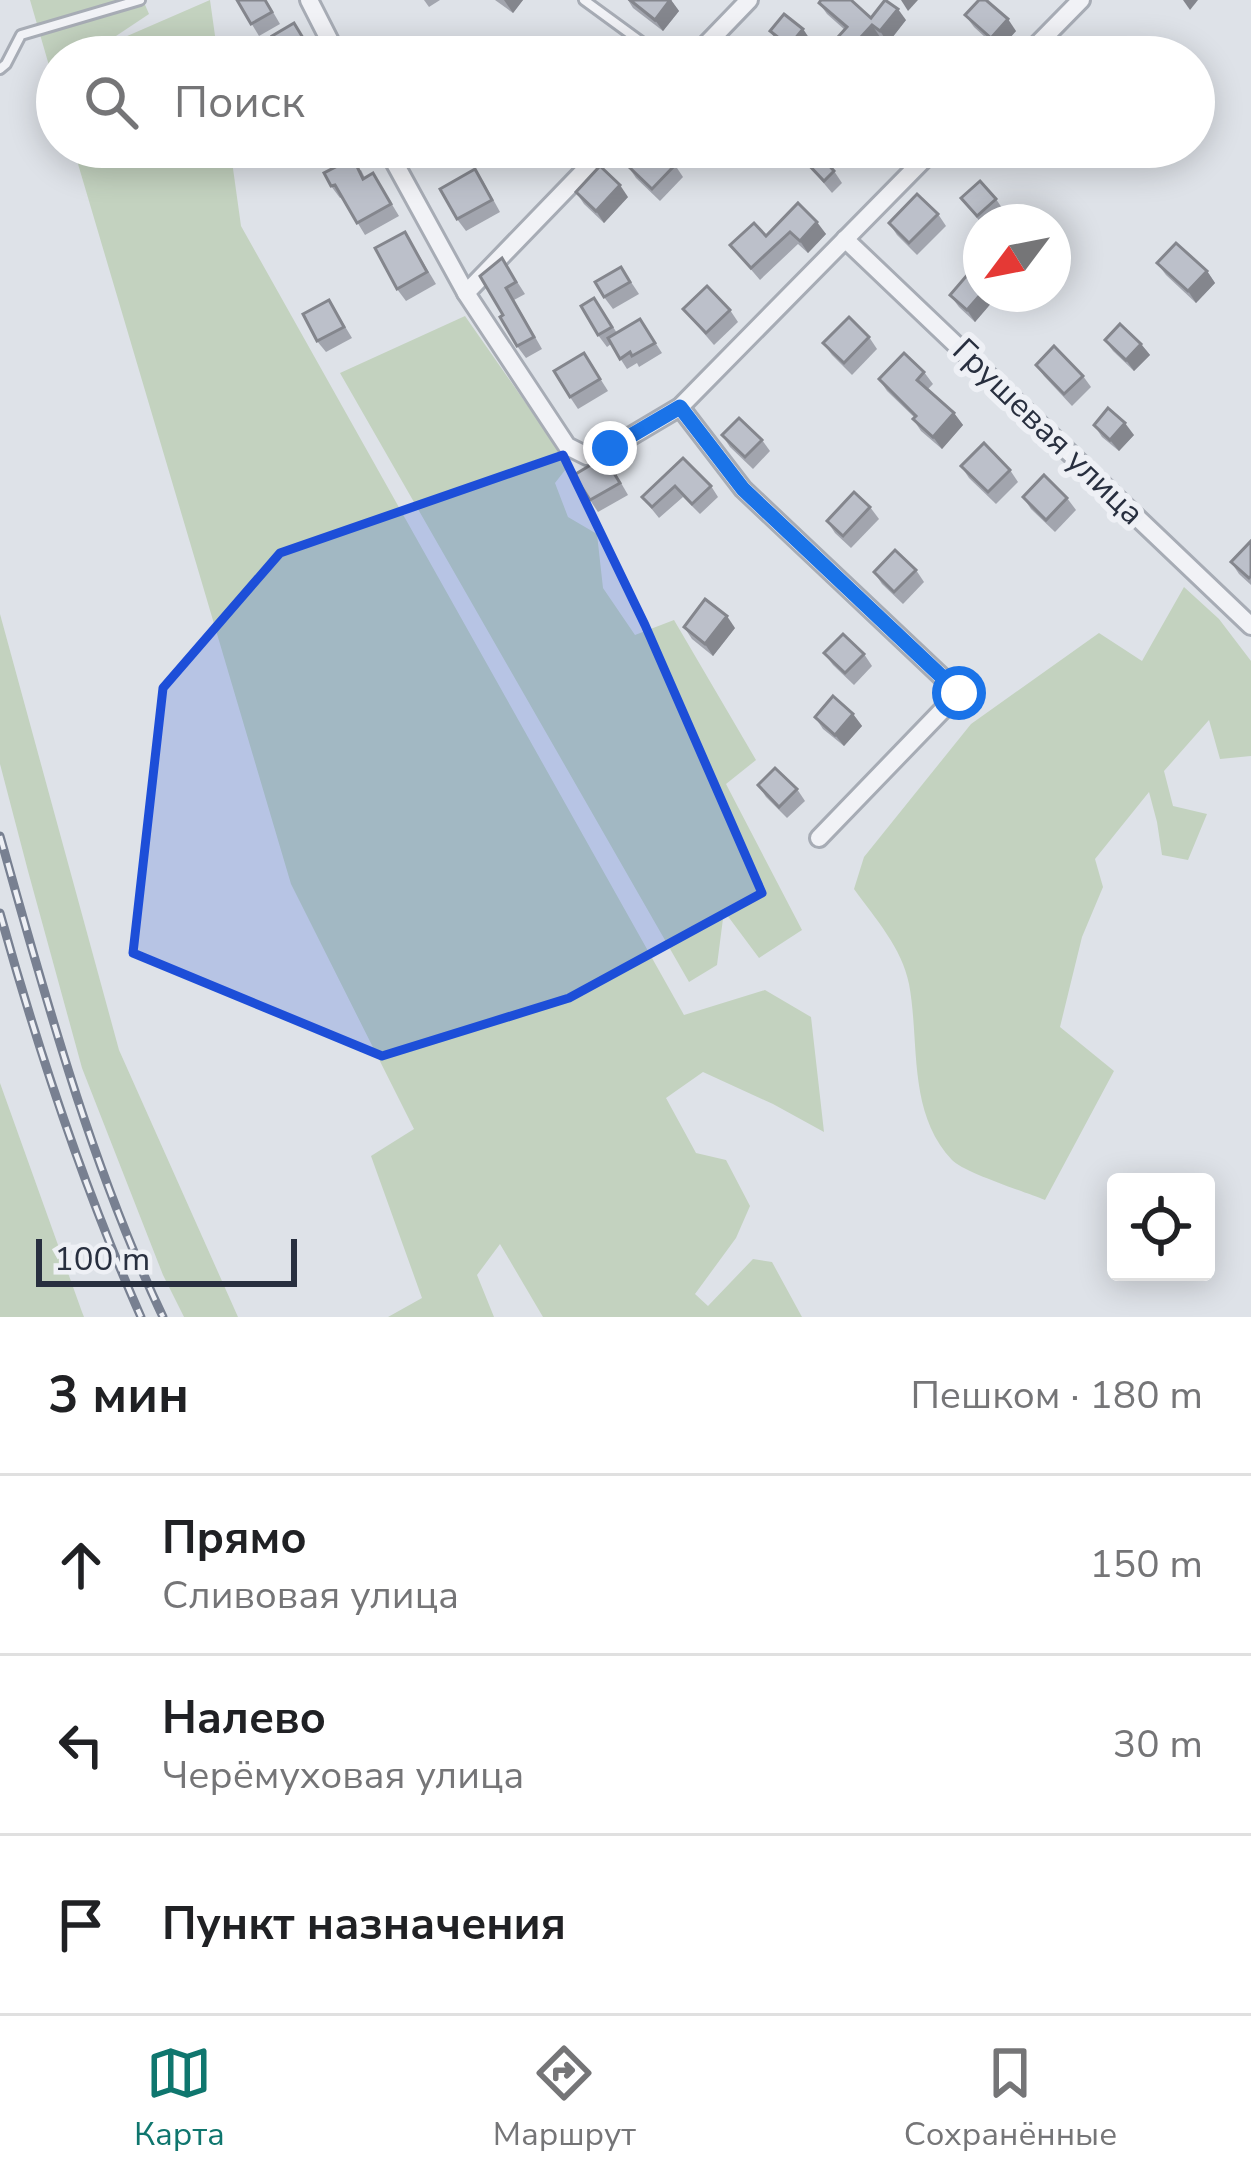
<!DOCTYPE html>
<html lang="ru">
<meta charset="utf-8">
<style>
:root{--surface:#fff;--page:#f6f6f6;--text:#202124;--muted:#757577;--line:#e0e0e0;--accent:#0f766e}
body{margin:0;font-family:"Nunito Sans",sans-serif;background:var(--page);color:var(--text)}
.controls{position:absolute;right:36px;bottom:36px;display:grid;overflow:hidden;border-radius:12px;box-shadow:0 6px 30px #0003}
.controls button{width:108px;height:108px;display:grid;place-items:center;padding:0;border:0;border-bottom:3px solid var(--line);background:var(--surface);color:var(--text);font:60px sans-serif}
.compass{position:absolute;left:963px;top:204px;width:108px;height:108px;border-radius:50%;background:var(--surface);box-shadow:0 6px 30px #0003;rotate:238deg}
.scale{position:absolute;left:36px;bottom:30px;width:261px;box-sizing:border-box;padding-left:12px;border:6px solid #282f3f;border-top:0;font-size:33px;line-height:42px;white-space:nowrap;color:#282f3f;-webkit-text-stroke:9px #eef0f5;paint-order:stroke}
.stop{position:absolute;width:36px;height:36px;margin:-27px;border:9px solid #1a73e8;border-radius:50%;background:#fff}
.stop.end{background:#1a73e8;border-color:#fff;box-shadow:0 3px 12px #0008}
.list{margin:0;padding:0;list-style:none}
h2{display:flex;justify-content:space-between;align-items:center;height:156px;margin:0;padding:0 48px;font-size:51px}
h2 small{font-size:39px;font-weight:400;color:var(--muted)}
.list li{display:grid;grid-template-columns:78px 1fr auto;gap:36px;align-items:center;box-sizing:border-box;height:180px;padding:0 48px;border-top:3px solid var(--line)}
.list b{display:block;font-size:45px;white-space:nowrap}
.list p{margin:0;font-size:39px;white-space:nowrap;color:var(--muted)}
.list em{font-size:39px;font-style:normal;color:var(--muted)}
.icon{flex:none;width:66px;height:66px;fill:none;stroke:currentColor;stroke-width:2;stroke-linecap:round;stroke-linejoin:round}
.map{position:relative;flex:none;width:1251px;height:1317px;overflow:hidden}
.search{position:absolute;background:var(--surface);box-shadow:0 6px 30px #0003;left:36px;right:36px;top:36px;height:132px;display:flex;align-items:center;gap:30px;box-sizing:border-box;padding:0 42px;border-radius:66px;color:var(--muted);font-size:45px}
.sheet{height:696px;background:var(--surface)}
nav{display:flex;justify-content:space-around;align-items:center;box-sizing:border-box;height:168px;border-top:3px solid var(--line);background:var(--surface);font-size:33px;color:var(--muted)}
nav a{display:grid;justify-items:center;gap:6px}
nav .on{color:var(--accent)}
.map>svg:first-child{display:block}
.green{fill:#c3d2bf}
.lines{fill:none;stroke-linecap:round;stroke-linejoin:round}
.lane-casing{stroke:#a7acb5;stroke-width:14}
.street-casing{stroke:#a7acb5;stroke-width:22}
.lane{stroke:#f1f2f6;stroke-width:8}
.street{stroke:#f1f2f6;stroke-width:16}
.rail-casing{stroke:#788091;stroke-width:9}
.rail{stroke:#eef0f5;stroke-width:4.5;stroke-dasharray:14;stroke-linecap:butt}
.wall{fill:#a2a5ae}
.shaded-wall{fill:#84868d}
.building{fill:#bcc0ca;stroke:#84868d;stroke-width:3}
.route{stroke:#1a73e8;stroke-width:15}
.marked{fill:#1d4ed8;fill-opacity:0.2;stroke:#1d4ed8;stroke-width:9;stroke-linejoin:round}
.labels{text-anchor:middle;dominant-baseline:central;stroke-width:12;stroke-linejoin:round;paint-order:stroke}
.street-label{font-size:33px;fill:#282f3f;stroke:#eef0f5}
</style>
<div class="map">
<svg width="1251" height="1317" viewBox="0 0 1251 1317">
<rect width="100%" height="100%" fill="#dee2e8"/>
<g class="green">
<polygon points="30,0 143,0 149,14 95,50 210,0 218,57 57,57 57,93"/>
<polygon points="73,147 230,147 241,226 684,1015 765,990 811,1017 824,1132 773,1104 703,1072 666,1098 696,1153 726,1160 750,1206 736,1238 695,1294 708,1306 753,1259 772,1262 802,1317 543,1317 500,1244 477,1275 494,1317 388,1317 422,1298 371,1156 414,1129 291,884"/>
<polygon points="465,316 569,465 555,483 568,517 597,534 603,588 635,635 674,620 756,760 726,784 802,930 759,958 724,911 717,965 689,982 340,373"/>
<path d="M1184,587L1219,619L1251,661V756L1220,759L1209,720L1164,771L1173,806L1207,814L1188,860L1162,855L1157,822L1149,792L1095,859L1103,887L1082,937L1060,1027L1114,1071L1045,1200C1025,1192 963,1172 952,1160C907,1112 920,1043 909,984C902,948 875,918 854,889L864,857L971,724L1099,633L1142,661Z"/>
<polygon points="0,614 119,1050 238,1317 184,1317 163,1275 82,1068 28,871 0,764"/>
<polygon points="0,1083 82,1312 84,1317 0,1317"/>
</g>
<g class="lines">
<defs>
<g id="lane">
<polyline points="584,0 662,57"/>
<polyline points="0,69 6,64 21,35 140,0"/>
</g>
<g id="street">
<polyline points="309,0 338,57"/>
<polyline points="694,57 749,0"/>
<polyline points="1025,57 1081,0"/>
<polyline points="386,147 466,293 567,446 587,456 611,448 680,407 936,147"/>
<polyline points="845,239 1251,626"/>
<polyline points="466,293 607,147"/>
<polyline points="680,407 743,489 959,693 819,838"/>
</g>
</defs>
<use href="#lane" class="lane-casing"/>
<use href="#street" class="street-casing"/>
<use href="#lane" class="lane"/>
<use href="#street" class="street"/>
<defs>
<g id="rail">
<path d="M0,836C46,999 90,1163 163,1317"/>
<path d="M0,913C38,1050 83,1186 141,1317"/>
</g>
</defs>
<use href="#rail" class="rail-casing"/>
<use href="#rail" class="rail"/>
</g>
<g class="wall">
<polygon points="237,0 266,0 280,24 259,36"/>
<polygon points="424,0 440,0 429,7"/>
<polygon points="495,0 523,0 513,13"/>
<polygon points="628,0 671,0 679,11 663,31 633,8"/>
<polygon points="819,3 871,18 906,20 888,43 880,37 861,57 854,57 837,38 845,30 827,14"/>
<polygon points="965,15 1016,31 999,50 974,27"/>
<polygon points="803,29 811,41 798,57 778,43 770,31"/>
<polygon points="311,147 345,147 320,159"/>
<polygon points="805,161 834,171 842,183 832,193"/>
<polygon points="675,165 683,177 660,201 636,178 628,166"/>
<polygon points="361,170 365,178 373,173 399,216 365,235 342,197 340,198 331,186"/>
<polygon points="483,181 500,212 466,231 457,219"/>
<polygon points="576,192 628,197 604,223 584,204"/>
<polygon points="961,198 996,199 1004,211 991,222 981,223"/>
<polygon points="798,203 826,234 808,253 798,244 760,280 730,245 766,236"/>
<polygon points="938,214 946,226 917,255 897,235 889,223"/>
<polygon points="405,232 436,284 406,301 397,289"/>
<polygon points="502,258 525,294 514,300 542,349 526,358 517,346 503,315"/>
<polygon points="1157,263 1207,271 1215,283 1196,303 1166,275"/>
<polygon points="621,267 639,294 613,309 604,297"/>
<polygon points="989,294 993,301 975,322 959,307 950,295"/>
<polygon points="594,298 617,333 640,319 662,353 639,367 637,363 627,369 611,344 607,347 598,335"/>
<polygon points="329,300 352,338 326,352 317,341"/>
<polygon points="683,309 730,310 738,322 714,345"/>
<polygon points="869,337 877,349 852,375 832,355 823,343"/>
<polygon points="1105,340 1141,344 1150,355 1134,371 1113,351"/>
<polygon points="584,353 608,391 578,409 570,397"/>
<polygon points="1036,365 1083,376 1091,387 1072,406 1044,376"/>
<polygon points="924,372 933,384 928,389 954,413 963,425 942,449 921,431 913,419 915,418 887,391 879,379"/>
<polygon points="1094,425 1134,435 1119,451 1102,437"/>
<polygon points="722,435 762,440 770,451 753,469 730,447"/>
<polygon points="683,458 711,486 718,497 700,514 683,497 659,518 642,497"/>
<polygon points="961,466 1010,470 1018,482 996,504 969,478"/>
<polygon points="613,469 628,495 598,512 590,500"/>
<polygon points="1023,497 1067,498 1076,510 1055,532 1031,509"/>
<polygon points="870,507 879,519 851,548 835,533 827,521"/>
<polygon points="1251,541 1251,585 1239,574 1231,562"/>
<polygon points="916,570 924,582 903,604 882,584 874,572"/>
<polygon points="684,627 735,628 713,656 692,639"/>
<polygon points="824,653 864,654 872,666 854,685 833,665"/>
<polygon points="853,714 862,726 844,746 823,729 815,717"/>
<polygon points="758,785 797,789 805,801 787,818 766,797"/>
</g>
<g class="shaded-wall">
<polygon points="504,0 523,0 513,13"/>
<polygon points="671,0 679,11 663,31 655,20"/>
<polygon points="901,0 918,0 908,11"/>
<polygon points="1183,0 1198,0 1190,10"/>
<polygon points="898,9 906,20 888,43 880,31"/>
<polygon points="1008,19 1016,31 999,50 991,38"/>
<polygon points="872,25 880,37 861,57 855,57 850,49"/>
<polygon points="803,29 811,41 796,57 789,46"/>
<polygon points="620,185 628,197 604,223 596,211"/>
<polygon points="817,222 826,234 808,253 800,241"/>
<polygon points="1207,271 1215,283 1196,303 1188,291"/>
<polygon points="981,294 989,294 993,301 975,322 967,310"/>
<polygon points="1141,344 1150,355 1134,371 1126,360"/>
<polygon points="954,413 963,425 942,449 933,437"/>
<polygon points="1125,423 1134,435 1119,451 1110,440"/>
<polygon points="727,616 735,628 713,656 705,644"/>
<polygon points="853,714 862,726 844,746 835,735"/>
</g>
<g class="building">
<polygon points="237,0 265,0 272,12 251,24"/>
<polygon points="630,0 670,0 655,20"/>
<polygon points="821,0 851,0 871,18 885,0 898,9 880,31 872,25 850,49 837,38 847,27 819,3"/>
<polygon points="979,0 986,0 1008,19 991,38 965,15"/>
<polygon points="784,14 803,29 789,46 770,31"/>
<polygon points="294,23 312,53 305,57 284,57 272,36"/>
<polygon points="646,147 656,147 675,165 652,189 628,166"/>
<polygon points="816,151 834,171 824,181 805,161"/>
<polygon points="353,158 363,179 373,173 391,204 357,223 335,185 331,186 324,173"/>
<polygon points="600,166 620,185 596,211 576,192"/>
<polygon points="475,169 492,200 457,219 440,189"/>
<polygon points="980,181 996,199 977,216 961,198"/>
<polygon points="917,194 938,214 909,243 889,223"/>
<polygon points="798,203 817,222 800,241 790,232 751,268 730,245 754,223 766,236"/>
<polygon points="405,232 427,272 397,289 375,248"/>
<polygon points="1176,243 1207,271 1188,291 1157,263"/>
<polygon points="502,258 516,282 506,288 534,337 517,346 500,317 503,315 480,276"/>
<polygon points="621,267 630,282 604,297 595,282"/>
<polygon points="968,274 981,285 981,294 967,310 950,295"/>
<polygon points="707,286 730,310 706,333 683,309"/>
<polygon points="594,298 612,327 598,335 581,306"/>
<polygon points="329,300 344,327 317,341 303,314"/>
<polygon points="849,317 869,337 844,363 823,343"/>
<polygon points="640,319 655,343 632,356 630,352 620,359 608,338"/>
<polygon points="1120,324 1141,344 1126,360 1105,340"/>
<polygon points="1054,346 1083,376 1064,394 1036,365"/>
<polygon points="584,353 600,379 570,397 554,371"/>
<polygon points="904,353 924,372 917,380 954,413 933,437 913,419 916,416 879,379"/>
<polygon points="1108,408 1125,423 1110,440 1094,425"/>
<polygon points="739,418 762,440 745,457 722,435"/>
<polygon points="984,443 1010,470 988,492 961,466"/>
<polygon points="604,457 620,483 590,500 574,475"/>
<polygon points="683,458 711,486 692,504 675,486 652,507 642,497"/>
<polygon points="1044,475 1067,498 1046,520 1023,497"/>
<polygon points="854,492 870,507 843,536 827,521"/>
<polygon points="1251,541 1251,576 1249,578 1231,562"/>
<polygon points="895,550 916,570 894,592 874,572"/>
<polygon points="705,599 727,616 705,644 684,627"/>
<polygon points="843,634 864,654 845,673 824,653"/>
<polygon points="833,696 853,714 835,735 815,717"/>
<polygon points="775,768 797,789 779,807 758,785"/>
</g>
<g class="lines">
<polyline class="route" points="610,448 680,407 743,489 959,693"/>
</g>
<path class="marked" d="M563,455L645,625L762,893L569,998L382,1056L133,953L163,688L280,553Z"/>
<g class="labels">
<g class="street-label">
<text transform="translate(1048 432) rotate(44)">Грушевая улица</text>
</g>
</g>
</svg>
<div class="controls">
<button><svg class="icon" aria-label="locate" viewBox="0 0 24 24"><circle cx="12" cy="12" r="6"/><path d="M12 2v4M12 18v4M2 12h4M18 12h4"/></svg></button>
</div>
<svg class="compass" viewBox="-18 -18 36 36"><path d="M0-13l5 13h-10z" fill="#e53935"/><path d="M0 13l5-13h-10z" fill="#757577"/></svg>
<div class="scale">100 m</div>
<div class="stop" style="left:959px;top:693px"></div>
<div class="stop end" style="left:610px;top:448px"></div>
<div class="search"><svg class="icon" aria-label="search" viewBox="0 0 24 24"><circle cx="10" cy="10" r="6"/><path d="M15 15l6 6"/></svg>Поиск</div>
</div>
<section class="sheet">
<h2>3 мин<small>Пешком · 180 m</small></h2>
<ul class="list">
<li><svg class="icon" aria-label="ahead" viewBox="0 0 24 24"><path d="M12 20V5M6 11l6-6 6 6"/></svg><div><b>Прямо</b><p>Сливовая улица</p></div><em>150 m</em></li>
<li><svg class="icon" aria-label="left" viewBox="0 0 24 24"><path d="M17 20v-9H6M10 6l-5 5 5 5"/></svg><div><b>Налево</b><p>Черёмуховая улица</p></div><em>30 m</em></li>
<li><svg class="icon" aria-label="arrive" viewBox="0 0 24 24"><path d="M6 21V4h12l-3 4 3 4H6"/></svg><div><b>Пункт назначения</b></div></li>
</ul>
</section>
<nav>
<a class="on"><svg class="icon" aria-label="map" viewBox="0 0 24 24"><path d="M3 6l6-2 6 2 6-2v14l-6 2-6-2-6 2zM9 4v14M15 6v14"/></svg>Карта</a>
<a><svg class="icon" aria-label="directions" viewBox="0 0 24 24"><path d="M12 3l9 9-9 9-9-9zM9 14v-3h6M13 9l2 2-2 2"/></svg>Маршрут</a>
<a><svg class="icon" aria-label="saved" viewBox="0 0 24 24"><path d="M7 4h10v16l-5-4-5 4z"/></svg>Сохранённые</a>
</nav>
